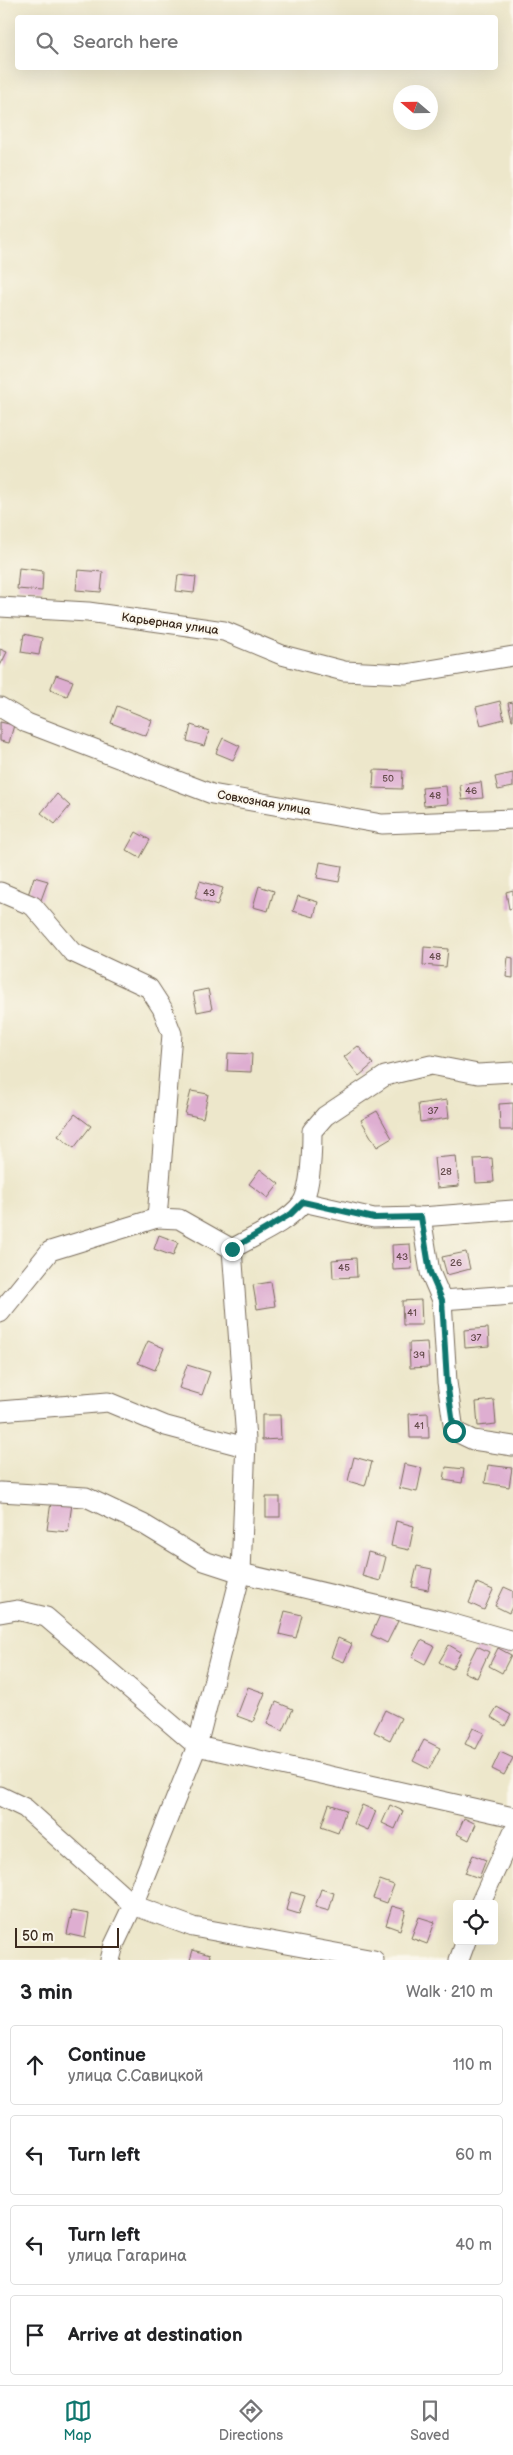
<!DOCTYPE html>
<meta charset="utf-8">
<style>
:root{--surface:#fff;--page:#f2f2f2;--text:#202124;--muted:#757577;--line:#e0e0e0;--accent:#0f766e}
body{margin:0;font-family:"Balsamiq Sans",sans-serif;background:var(--page);color:var(--text)}
.controls{position:absolute;right:15px;bottom:15px;display:grid;overflow:hidden;border-radius:5px;box-shadow:0 5px 20px #0002}
.controls button{width:45px;height:45px;display:grid;place-items:center;padding:0;border:0;border-bottom:1px solid var(--line);background:var(--surface);color:var(--text);font:25px sans-serif}
.compass{position:absolute;left:393px;top:85px;width:45px;height:45px;border-radius:50%;background:var(--surface);box-shadow:0 5px 20px #0002;rotate:290deg}
.scale{position:absolute;left:15px;bottom:12px;width:104px;box-sizing:border-box;padding-left:5px;border:2px solid #3b2a1e;border-top:0;font-size:14px;line-height:18px;white-space:nowrap;color:#3b2a1e;-webkit-text-stroke:4px #fbf7ec;paint-order:stroke}
.stop{position:absolute;width:15px;height:15px;margin:-11px;border:4px solid #0f766e;border-radius:50%;background:#fff}
.stop.end{background:#0f766e;border-color:#fff;box-shadow:0 1px 5px #0008}
.list{margin:0;padding:0;list-style:none}
h2{display:flex;justify-content:space-between;align-items:center;height:65px;margin:0;padding:0 20px;font-size:21px}
h2 small{font-size:16px;font-weight:400;color:var(--muted)}
.list li{display:grid;grid-template-columns:32px 1fr auto;gap:15px;align-items:center;box-sizing:border-box;height:80px;margin:0 10px 10px;padding:0 10px;border:1px solid var(--line);border-radius:5px}
.list b{display:block;font-size:19px;white-space:nowrap}
.list p{margin:0;font-size:16px;white-space:nowrap;color:var(--muted)}
.list em{font-size:16px;font-style:normal;color:var(--muted)}
.icon{flex:none;width:28px;height:28px;fill:none;stroke:currentColor;stroke-width:2;stroke-linecap:round;stroke-linejoin:round}
.map{position:relative;flex:none;width:513px;height:1960px;overflow:hidden}
.search{position:absolute;background:var(--surface);box-shadow:0 5px 20px #0002;left:15px;right:15px;top:15px;height:55px;display:flex;align-items:center;gap:12px;box-sizing:border-box;padding:0 18px;border-radius:5px;color:var(--muted);font-size:19px}
.sheet{height:425px;background:var(--surface)}
nav{display:flex;justify-content:space-around;align-items:center;box-sizing:border-box;height:70px;border-top:1px solid var(--line);background:var(--surface);font-size:14px;color:var(--muted)}
nav a{display:grid;justify-items:center;gap:2px}
nav .on{color:var(--accent)}
.map>svg:first-child{display:block}
.building{fill:#deaed1}
.lines{fill:none;stroke-linecap:round;stroke-linejoin:round}
.minor-casing{stroke:#796c5b;stroke-width:21}
.minor{stroke:#fff;stroke-width:19}
.route{stroke:#0f766e;stroke-width:6}
.labels{text-anchor:middle;dominant-baseline:central;stroke-width:4;stroke-linejoin:round;paint-order:stroke}
.number-label{font-size:10px;fill:#644b4b}
.street-label{font-size:12px;fill:#3b2a1e;stroke:#fbf7ec}
</style>
<div class="map">
<svg width="513" height="1960" viewBox="0 0 513 1960">
<rect width="100%" height="100%" fill="#fbf7ec"/>
<filter id="ink" filterUnits="userSpaceOnUse"><feTurbulence type="fractalNoise" baseFrequency=".02" numOctaves="2"/><feDisplacementMap in="SourceGraphic" scale="10" xChannelSelector="R" yChannelSelector="G"/><feConvolveMatrix kernelMatrix="1 2 1 2 8 2 1 2 1" color-interpolation-filters="sRGB"/></filter>
<filter id="wash" filterUnits="userSpaceOnUse"><feTurbulence type="fractalNoise" baseFrequency=".0096" numOctaves="4" result="noise"/><feDisplacementMap in="SourceGraphic" scale="20" xChannelSelector="R" yChannelSelector="G"/><feGaussianBlur stdDeviation="1.12" result="paint"/><feColorMatrix in="noise" values="0 0 0 0 0 0 0 0 0 0 0 0 0 0 0 0 0 1.4 0 .05"/><feComposite in="paint" operator="in"/></filter>
<g filter="url(#wash)">
<rect width="100%" height="100%" fill="#ede7cb"/>
<g id="blocks">
<g class="building">
<polygon points="19,568 43,571 42,591 17,589"/>
<polygon points="78,570 103,572 101,592 76,590"/>
<polygon points="178,575 196,577 194,593 176,591"/>
<polygon points="24,634 42,638 39,655 21,652"/>
<polygon points="0,649 7,652 0,666"/>
<polygon points="56,675 73,681 67,696 50,690"/>
<polygon points="500,701 504,719 481,725 476,707"/>
<polygon points="513,702 513,720 512,720 508,703"/>
<polygon points="117,706 152,720 146,736 111,723"/>
<polygon points="0,722 14,725 9,743 0,741"/>
<polygon points="191,725 209,731 204,746 187,741"/>
<polygon points="223,738 240,746 233,760 216,753"/>
<polygon points="374,770 403,771 402,789 373,788"/>
<polygon points="513,773 513,787 498,790 495,777"/>
<polygon points="481,782 483,798 462,800 460,785"/>
<polygon points="446,786 448,804 424,806 422,788"/>
<polygon points="57,794 70,806 55,824 41,813"/>
<polygon points="136,832 150,840 140,858 126,850"/>
<polygon points="320,862 342,866 339,882 317,878"/>
<polygon points="34,877 48,881 41,900 28,895"/>
<polygon points="200,881 223,888 217,906 195,898"/>
<polygon points="259,886 274,891 268,911 253,907"/>
<polygon points="513,890 513,908 509,909 506,892"/>
<polygon points="298,896 318,902 314,917 293,911"/>
<polygon points="424,947 448,949 446,967 423,965"/>
<polygon points="508,957 513,958 513,978 506,977"/>
<polygon points="208,989 212,1009 197,1012 193,992"/>
<polygon points="358,1046 373,1064 359,1076 344,1057"/>
<polygon points="228,1053 252,1054 251,1072 227,1071"/>
<polygon points="191,1091 208,1094 203,1118 185,1114"/>
<polygon points="447,1100 449,1118 420,1122 418,1104"/>
<polygon points="513,1103 513,1130 500,1130 499,1104"/>
<polygon points="377,1111 392,1138 377,1147 361,1120"/>
<polygon points="75,1114 91,1126 74,1148 58,1136"/>
<polygon points="456,1156 459,1186 437,1188 434,1158"/>
<polygon points="492,1158 494,1182 476,1183 474,1159"/>
<polygon points="260,1169 279,1184 268,1198 249,1184"/>
<polygon points="159,1235 178,1242 173,1256 154,1249"/>
<polygon points="410,1244 412,1269 393,1270 392,1245"/>
<polygon points="466,1252 470,1269 447,1275 442,1257"/>
<polygon points="356,1258 357,1277 333,1278 332,1260"/>
<polygon points="271,1282 275,1306 257,1309 253,1285"/>
<polygon points="421,1300 422,1325 403,1325 402,1301"/>
<polygon points="488,1328 489,1346 465,1348 464,1330"/>
<polygon points="148,1341 164,1348 155,1370 138,1363"/>
<polygon points="427,1342 429,1367 410,1368 409,1343"/>
<polygon points="187,1365 210,1372 202,1395 179,1388"/>
<polygon points="494,1400 496,1424 478,1426 476,1402"/>
<polygon points="428,1413 429,1438 410,1438 409,1414"/>
<polygon points="262,1415 280,1415 281,1439 262,1440"/>
<polygon points="354,1457 372,1462 365,1486 348,1481"/>
<polygon points="404,1464 422,1468 417,1492 399,1488"/>
<polygon points="488,1465 512,1468 509,1487 485,1483"/>
<polygon points="446,1467 464,1469 462,1483 444,1480"/>
<rect x="266" y="1497" width="14" height="20"/>
<polygon points="51,1502 72,1504 68,1532 47,1530"/>
<polygon points="396,1521 414,1526 409,1550 391,1546"/>
<polygon points="368,1552 386,1557 380,1581 362,1576"/>
<polygon points="417,1566 432,1569 428,1590 412,1587"/>
<polygon points="477,1583 493,1590 484,1610 469,1603"/>
<polygon points="504,1587 513,1591 513,1605 509,1613 495,1606"/>
<polygon points="285,1611 302,1615 296,1638 279,1634"/>
<polygon points="381,1613 398,1621 387,1643 371,1635"/>
<polygon points="338,1638 352,1644 344,1662 331,1657"/>
<polygon points="421,1640 434,1646 425,1664 412,1657"/>
<polygon points="449,1645 461,1652 452,1669 439,1662"/>
<polygon points="477,1646 489,1652 477,1678 464,1672"/>
<polygon points="498,1648 511,1655 502,1673 489,1666"/>
<polygon points="248,1687 265,1693 253,1722 237,1716"/>
<polygon points="276,1702 293,1709 283,1731 267,1724"/>
<polygon points="497,1707 511,1715 505,1726 491,1717"/>
<polygon points="385,1710 401,1718 390,1740 374,1732"/>
<polygon points="473,1728 484,1733 476,1749 465,1744"/>
<polygon points="424,1740 440,1748 429,1769 413,1761"/>
<polygon points="500,1752 513,1758 504,1775 492,1769"/>
<polygon points="329,1804 346,1810 338,1833 321,1827"/>
<polygon points="362,1805 376,1811 368,1830 354,1824"/>
<polygon points="390,1805 403,1811 395,1829 382,1823"/>
<polygon points="464,1818 476,1824 469,1840 457,1834"/>
<polygon points="473,1855 486,1860 479,1878 465,1873"/>
<polygon points="380,1880 394,1885 387,1903 373,1898"/>
<polygon points="321,1889 334,1893 329,1911 315,1907"/>
<polygon points="291,1892 305,1896 299,1914 286,1910"/>
<polygon points="392,1906 406,1910 400,1930 386,1925"/>
<polygon points="72,1911 89,1914 85,1938 67,1934"/>
<polygon points="419,1917 435,1922 427,1944 411,1938"/>
<polygon points="193,1950 210,1955 209,1960 190,1960"/>
</g>
</g>
</g>
<g filter="url(#ink)">
<use href="#blocks" fill-opacity="0" stroke="#796c5b" stroke-width="1"/>
<g class="lines">
<defs>
<g id="minor">
<polyline points="0,607 88,612 224,631 282,655 344,671 406,674 513,656"/>
<polyline points="0,707 27,723 212,794 382,824 513,819"/>
<polyline points="0,892 33,906 72,952 149,988 162,1008 172,1034 157,1218 179,1219 232,1249 246,1440 241,1573 197,1746 133,1905 114,1945 110,1960"/>
<polyline points="303,1202 374,1218 421,1217 513,1210"/>
<polyline points="421,1217 430,1272 442,1300 447,1382 454,1431 473,1440 513,1446"/>
<path d="M232,1249C252,1237 289,1222 302,1203C311,1189 312,1148 312,1131L325,1116L385,1076L431,1065L478,1074L513,1072"/>
<polyline points="442,1300 513,1295"/>
<polyline points="0,1313 50,1251 157,1218"/>
<polyline points="0,1411 108,1402 166,1426 245,1447"/>
<polyline points="0,1492 86,1497 143,1524 204,1561 241,1573 443,1621 513,1641"/>
<polyline points="0,1613 17,1610 46,1617 197,1746 513,1817"/>
<polyline points="0,1796 25,1808 133,1905 193,1927 374,1960"/>
<polyline points="480,1904 513,1832"/>
<polyline points="459,1960 466,1941"/>
</g>
</defs>
<use href="#minor" class="minor-casing"/>
<use href="#minor" class="minor"/>
</g>
</g>
<g class="lines" filter="url(#ink)">
<polyline class="route" points="232,1249 291,1214 303,1202 374,1218 421,1217 430,1272 442,1300 447,1382 454,1431"/>
</g>
<g class="labels">
<g class="number-label">
<text x="388" y="779">50</text>
<text x="471" y="791">46</text>
<text x="435" y="796">48</text>
<text x="209" y="893">43</text>
<text x="435" y="957">48</text>
<text x="433" y="1111">37</text>
<text x="446" y="1172">28</text>
<text x="402" y="1257">43</text>
<text x="456" y="1263">26</text>
<text x="344" y="1268">45</text>
<text x="412" y="1313">41</text>
<text x="476" y="1338">37</text>
<text x="419" y="1355">39</text>
<text x="419" y="1426">41</text>
</g>
<g class="street-label">
<text transform="translate(170 624) rotate(8)">Карьерная улица</text>
<text transform="translate(264 803) rotate(10)">Совхозная улица</text>
</g>
</g>
</svg>
<div class="controls">
<button><svg class="icon" aria-label="locate" viewBox="0 0 24 24"><circle cx="12" cy="12" r="6"/><path d="M12 2v4M12 18v4M2 12h4M18 12h4"/></svg></button>
</div>
<svg class="compass" viewBox="-18 -18 36 36"><path d="M0-13l5 13h-10z" fill="#e53935"/><path d="M0 13l5-13h-10z" fill="#757577"/></svg>
<div class="scale">50 m</div>
<div class="stop" style="left:454px;top:1431px"></div>
<div class="stop end" style="left:232px;top:1249px"></div>
<div class="search"><svg class="icon" aria-label="search" viewBox="0 0 24 24"><circle cx="10" cy="10" r="6"/><path d="M15 15l6 6"/></svg>Search here</div>
</div>
<section class="sheet">
<h2>3 min<small>Walk · 210 m</small></h2>
<ul class="list">
<li><svg class="icon" aria-label="ahead" viewBox="0 0 24 24"><path d="M12 20V5M6 11l6-6 6 6"/></svg><div><b>Continue</b><p>улица С.Савицкой</p></div><em>110 m</em></li>
<li><svg class="icon" aria-label="left" viewBox="0 0 24 24"><path d="M17 20v-9H6M10 6l-5 5 5 5"/></svg><div><b>Turn left</b></div><em>60 m</em></li>
<li><svg class="icon" aria-label="left" viewBox="0 0 24 24"><path d="M17 20v-9H6M10 6l-5 5 5 5"/></svg><div><b>Turn left</b><p>улица Гагарина</p></div><em>40 m</em></li>
<li><svg class="icon" aria-label="arrive" viewBox="0 0 24 24"><path d="M6 21V4h12l-3 4 3 4H6"/></svg><div><b>Arrive at destination</b></div></li>
</ul>
</section>
<nav>
<a class="on"><svg class="icon" aria-label="map" viewBox="0 0 24 24"><path d="M3 6l6-2 6 2 6-2v14l-6 2-6-2-6 2zM9 4v14M15 6v14"/></svg>Map</a>
<a><svg class="icon" aria-label="directions" viewBox="0 0 24 24"><path d="M12 3l9 9-9 9-9-9zM9 14v-3h6M13 9l2 2-2 2"/></svg>Directions</a>
<a><svg class="icon" aria-label="saved" viewBox="0 0 24 24"><path d="M7 4h10v16l-5-4-5 4z"/></svg>Saved</a>
</nav>
